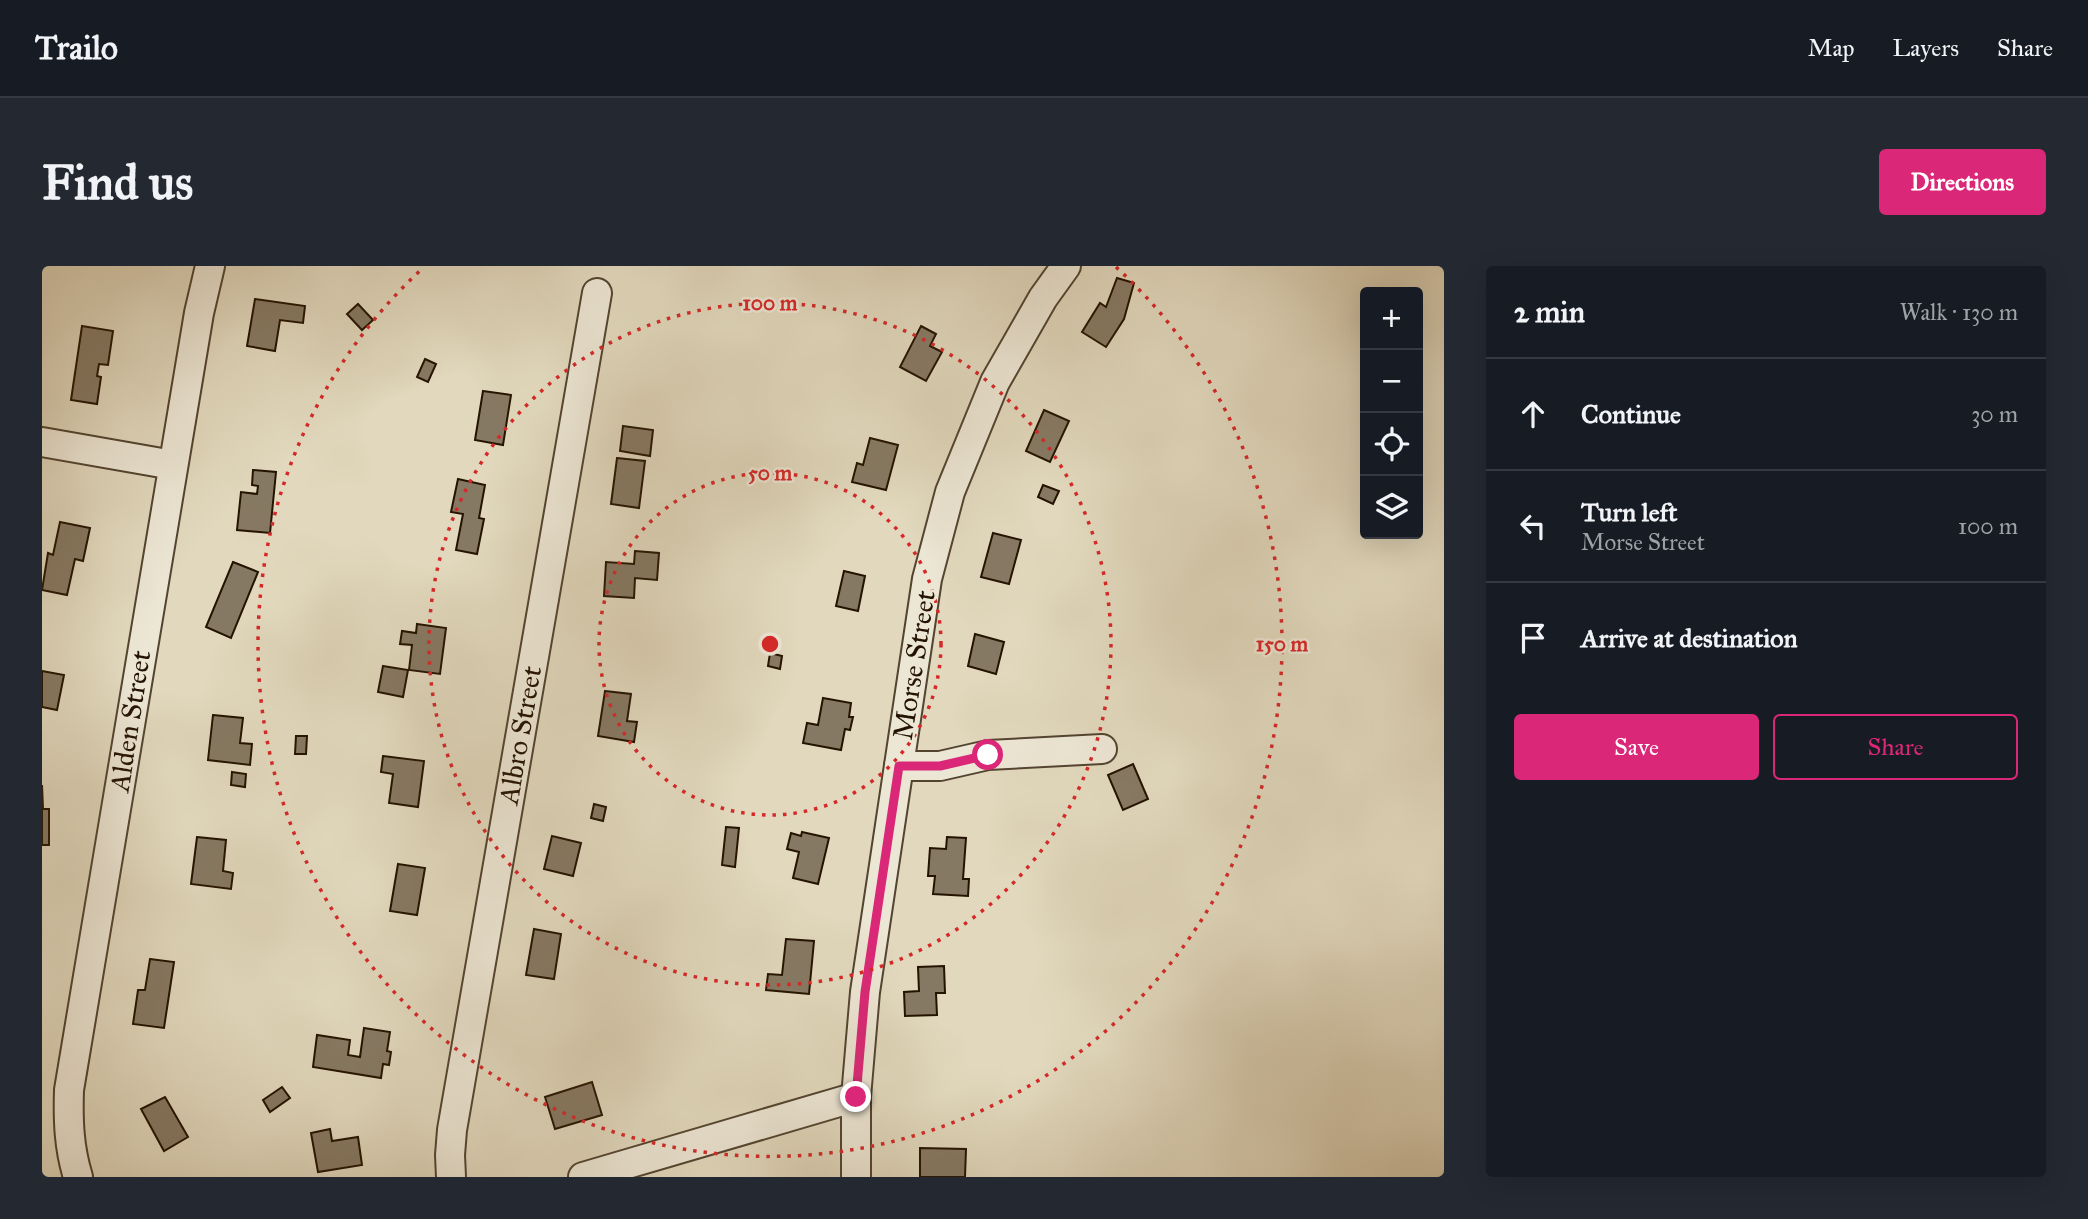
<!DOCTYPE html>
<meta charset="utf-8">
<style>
:root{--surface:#171b24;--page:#242831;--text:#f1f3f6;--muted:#9ea1a6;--line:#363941;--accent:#db2777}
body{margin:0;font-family:"IM FELL Great Primer",serif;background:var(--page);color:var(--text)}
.controls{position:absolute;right:21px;top:21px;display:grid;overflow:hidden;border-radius:7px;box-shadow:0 7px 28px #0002}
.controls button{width:63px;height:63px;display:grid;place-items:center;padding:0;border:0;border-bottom:2px solid var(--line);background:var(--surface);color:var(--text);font:35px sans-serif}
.stop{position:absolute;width:21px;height:21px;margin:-16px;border:5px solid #db2777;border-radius:50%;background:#fff}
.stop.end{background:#db2777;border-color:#fff;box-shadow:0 2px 7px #0008}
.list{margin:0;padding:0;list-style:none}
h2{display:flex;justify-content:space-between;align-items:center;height:91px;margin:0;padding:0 28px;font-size:30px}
h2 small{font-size:23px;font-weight:400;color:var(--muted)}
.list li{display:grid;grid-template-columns:46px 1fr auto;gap:21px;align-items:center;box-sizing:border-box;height:112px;padding:0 28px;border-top:2px solid var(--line)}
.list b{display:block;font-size:26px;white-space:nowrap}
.list p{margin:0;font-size:23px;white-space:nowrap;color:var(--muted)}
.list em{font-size:23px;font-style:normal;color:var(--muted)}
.actions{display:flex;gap:14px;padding:21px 28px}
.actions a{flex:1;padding:16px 0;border:2px solid var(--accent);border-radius:7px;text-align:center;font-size:24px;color:var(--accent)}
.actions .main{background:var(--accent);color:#fff}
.icon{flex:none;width:38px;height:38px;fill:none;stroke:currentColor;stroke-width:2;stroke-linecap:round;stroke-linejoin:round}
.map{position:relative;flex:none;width:1402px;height:911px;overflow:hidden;border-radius:7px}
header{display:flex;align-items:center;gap:42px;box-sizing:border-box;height:98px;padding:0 35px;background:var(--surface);border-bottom:2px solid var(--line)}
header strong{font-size:33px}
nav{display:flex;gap:38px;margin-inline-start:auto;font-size:24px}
.intro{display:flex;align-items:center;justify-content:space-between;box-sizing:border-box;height:168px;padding:0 42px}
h1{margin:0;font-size:49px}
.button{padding:18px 32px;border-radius:7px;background:var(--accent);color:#fff;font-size:24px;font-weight:700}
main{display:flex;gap:42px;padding:0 42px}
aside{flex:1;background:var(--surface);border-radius:7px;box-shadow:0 7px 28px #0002}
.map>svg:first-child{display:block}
.building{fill:#867963;stroke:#241301;stroke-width:2}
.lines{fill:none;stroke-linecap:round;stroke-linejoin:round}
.minor-casing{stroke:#534430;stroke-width:32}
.minor{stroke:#ece6d4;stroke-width:28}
.route{stroke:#db2777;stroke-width:9}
.ring{fill:none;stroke:#d62828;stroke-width:3.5;stroke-dasharray:3.5 7}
.labels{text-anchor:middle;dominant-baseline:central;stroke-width:5;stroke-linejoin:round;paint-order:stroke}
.street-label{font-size:28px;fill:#241301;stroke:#ece6d4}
.centre{fill:#d62828;stroke:#ece6d4;stroke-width:3.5}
.ring-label{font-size:21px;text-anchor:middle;font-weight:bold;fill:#d62828;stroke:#ece6d4;stroke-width:5;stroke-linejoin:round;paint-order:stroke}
</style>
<header>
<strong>Trailo</strong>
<nav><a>Map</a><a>Layers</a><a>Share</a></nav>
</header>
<div class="intro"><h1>Find us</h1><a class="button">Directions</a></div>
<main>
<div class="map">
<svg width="1402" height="911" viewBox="0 0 1402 911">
<rect width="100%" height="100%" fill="#e1d8bd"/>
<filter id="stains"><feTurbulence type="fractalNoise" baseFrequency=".00286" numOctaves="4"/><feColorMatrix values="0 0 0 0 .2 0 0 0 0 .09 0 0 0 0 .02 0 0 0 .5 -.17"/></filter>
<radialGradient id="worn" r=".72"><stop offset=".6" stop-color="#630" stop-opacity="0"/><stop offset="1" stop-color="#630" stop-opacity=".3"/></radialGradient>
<g class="building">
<polygon points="1075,12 1092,17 1082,53 1064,81 1040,66 1058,37 1064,41"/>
<polygon points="213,33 263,40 261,57 238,54 233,85 205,80"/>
<polygon points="316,38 331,54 320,64 305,48"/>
<polygon points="40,60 71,65 66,99 57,98 55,110 59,111 55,138 29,134"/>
<polygon points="879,60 894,68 888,80 900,86 884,115 858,101"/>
<polygon points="383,93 394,98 386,116 375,111"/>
<polygon points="441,125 469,129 461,179 433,174"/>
<polygon points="1002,144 1027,155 1008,196 984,185"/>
<polygon points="581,160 611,164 608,190 578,185"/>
<polygon points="828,172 856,179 844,224 810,216 815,197 821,199"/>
<polygon points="575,192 603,195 597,242 569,238"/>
<polygon points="211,204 234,206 228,267 195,264 199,226 215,228 216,220 210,219"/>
<polygon points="416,213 443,219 437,252 442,253 435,288 414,284 421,248 409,246"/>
<polygon points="1001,219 1017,225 1011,238 996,231"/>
<polygon points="18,256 48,262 41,295 33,293 25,329 0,324 6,287 11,289"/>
<polygon points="951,267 979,274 967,318 939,311"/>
<polygon points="593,285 617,287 615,314 593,312 592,332 562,330 564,296 592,298"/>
<polygon points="191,296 216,306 189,372 164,361"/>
<polygon points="802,305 823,310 816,345 794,340"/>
<polygon points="375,358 404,362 398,408 367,404 370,379 358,378 360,365 374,367"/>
<polygon points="933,368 962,376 954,408 926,400"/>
<polygon points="728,387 740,390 738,403 726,400"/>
<polygon points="341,400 366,404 361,431 336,426"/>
<polygon points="0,405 22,409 15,444 0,441"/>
<polygon points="563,425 589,428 585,455 595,456 592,476 556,470"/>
<polygon points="781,432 809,437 807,451 811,451 808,464 803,463 799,484 761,477 765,457 776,459"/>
<polygon points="171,449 201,452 198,477 210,478 208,499 166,494"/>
<polygon points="254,470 265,470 264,488 253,488"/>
<polygon points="341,490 382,495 376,541 347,537 351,508 339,506"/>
<polygon points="1091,498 1106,533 1081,544 1066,509"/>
<polygon points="190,506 204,508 203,521 189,519"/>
<polygon points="0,519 1,543 7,543 7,579 0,579"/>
<polygon points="552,538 564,541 561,555 549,552"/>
<polygon points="684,561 697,562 693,601 680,599"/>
<polygon points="760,566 787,572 776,618 751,612 757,586 745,583 749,567 759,570"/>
<polygon points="510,570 539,577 531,610 502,603"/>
<polygon points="155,571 184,574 181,605 191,607 189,623 149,618"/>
<polygon points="905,571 924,572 921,613 927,613 926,630 891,628 893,610 886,610 888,582 904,583"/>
<polygon points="356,598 383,602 375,649 348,645"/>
<polygon points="492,663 519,668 512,713 484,709"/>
<polygon points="744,673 772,675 767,728 724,724 726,708 740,709"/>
<polygon points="108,693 132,696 122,762 91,758 96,724 103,724"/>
<polygon points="902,700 903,727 894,727 895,749 863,750 862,726 877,725 876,701"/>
<polygon points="322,762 348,766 345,785 349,786 347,799 341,798 339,812 271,801 275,769 308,774 306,789 318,791"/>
<polygon points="550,816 560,849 513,863 503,831"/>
<polygon points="240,821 248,832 228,846 221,834"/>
<polygon points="123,831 146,871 122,885 99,843"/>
<polygon points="288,863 290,875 316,871 320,899 276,906 269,867"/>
<polygon points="878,882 924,883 923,911 878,911"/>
</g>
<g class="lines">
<defs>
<g id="minor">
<polyline points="0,176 131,199"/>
<polyline points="857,500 898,500 946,489 1060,483"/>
<path d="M36,911C27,882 26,855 27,824L157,47L168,0"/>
<polyline points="409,911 408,889 410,864 555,27"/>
<polyline points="541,911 814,831"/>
<polyline points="814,911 814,831 823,726 885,313 908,226 953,116 1001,32 1024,0"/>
</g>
</defs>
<use href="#minor" class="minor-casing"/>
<use href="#minor" class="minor"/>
</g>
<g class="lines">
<polyline class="route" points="814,831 823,726 857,500 898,500 946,489"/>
</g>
<g class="ring">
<circle cx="728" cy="378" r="171"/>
<circle cx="728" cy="378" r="341"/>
<path d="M1074 1A512 512 0 1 1 382 1"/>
</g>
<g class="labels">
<g class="street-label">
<text transform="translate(872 399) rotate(-81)">Morse Street</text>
<text transform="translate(88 455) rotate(-81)">Alden Street</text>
<text transform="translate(478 469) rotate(-80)">Albro Street</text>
</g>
</g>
<circle cx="728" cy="378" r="10" class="centre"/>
<g class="ring-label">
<text x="728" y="44">100 m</text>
<text x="728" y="214">50 m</text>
<text x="1240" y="385">150 m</text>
</g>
<rect width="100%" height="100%" filter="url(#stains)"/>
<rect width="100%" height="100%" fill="url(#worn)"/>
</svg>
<div class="controls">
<button>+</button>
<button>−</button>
<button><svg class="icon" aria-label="locate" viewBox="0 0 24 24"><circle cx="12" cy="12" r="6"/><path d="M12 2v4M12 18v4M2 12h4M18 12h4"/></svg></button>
<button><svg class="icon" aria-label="layers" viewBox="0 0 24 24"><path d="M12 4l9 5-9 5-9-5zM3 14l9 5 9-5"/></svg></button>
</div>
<div class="stop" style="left:946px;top:489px"></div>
<div class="stop end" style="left:814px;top:831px"></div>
</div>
<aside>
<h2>2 min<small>Walk · 130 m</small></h2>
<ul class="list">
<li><svg class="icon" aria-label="ahead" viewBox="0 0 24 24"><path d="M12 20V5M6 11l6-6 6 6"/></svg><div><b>Continue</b></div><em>30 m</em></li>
<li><svg class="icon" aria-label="left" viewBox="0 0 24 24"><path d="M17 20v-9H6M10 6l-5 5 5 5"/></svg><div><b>Turn left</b><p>Morse Street</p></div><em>100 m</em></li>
<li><svg class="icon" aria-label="arrive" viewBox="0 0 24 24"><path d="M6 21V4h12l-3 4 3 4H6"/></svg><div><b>Arrive at destination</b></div></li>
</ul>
<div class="actions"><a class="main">Save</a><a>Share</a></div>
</aside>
</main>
